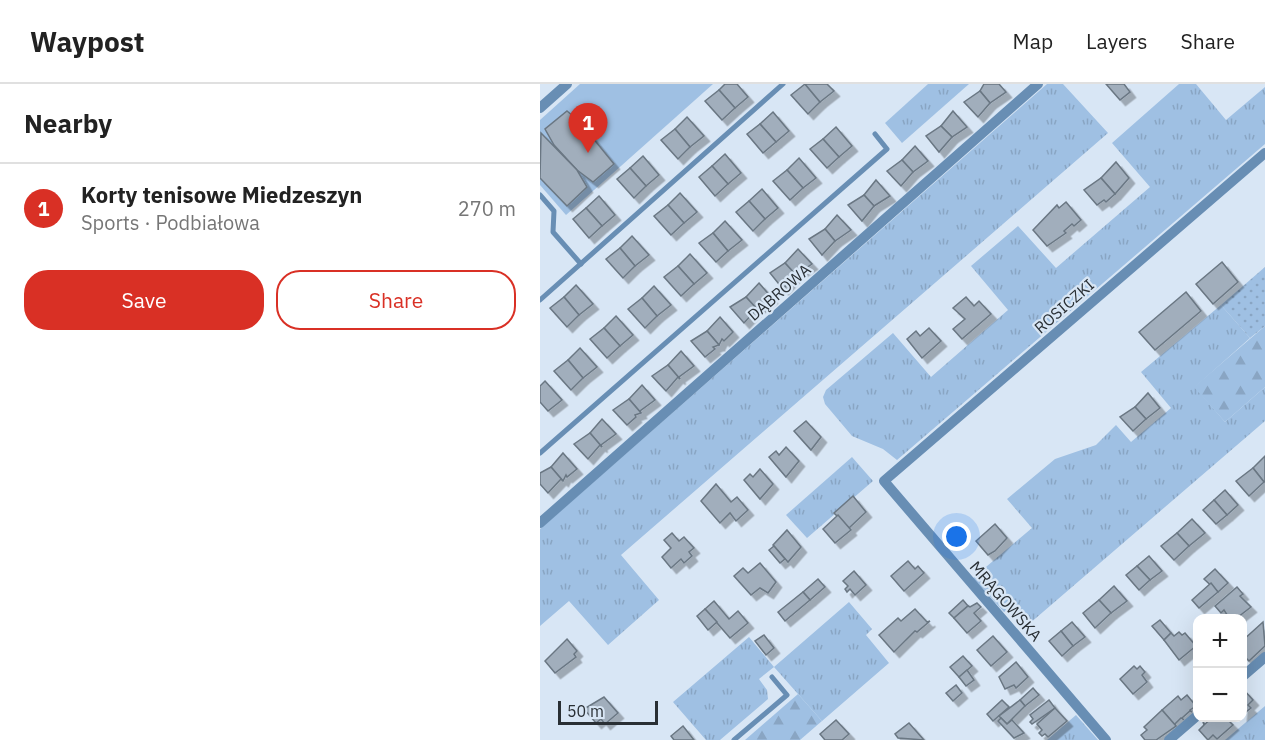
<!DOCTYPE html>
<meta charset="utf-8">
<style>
:root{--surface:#fff;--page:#f2f2f2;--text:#222;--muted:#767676;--line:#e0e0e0;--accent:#d93025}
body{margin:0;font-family:"IBM Plex Sans",sans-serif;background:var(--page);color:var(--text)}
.controls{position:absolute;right:18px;bottom:18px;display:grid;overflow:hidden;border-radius:12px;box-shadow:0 6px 24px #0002}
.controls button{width:54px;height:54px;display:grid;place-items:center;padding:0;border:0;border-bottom:2px solid var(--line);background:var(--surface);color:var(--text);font:30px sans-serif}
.scale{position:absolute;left:18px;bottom:15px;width:100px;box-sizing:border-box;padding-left:6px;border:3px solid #292f34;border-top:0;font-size:16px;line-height:21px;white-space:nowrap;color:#292f34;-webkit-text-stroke:4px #d8e6f5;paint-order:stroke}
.you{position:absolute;left:417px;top:453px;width:21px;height:21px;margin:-15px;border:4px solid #fff;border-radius:50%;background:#1a73e8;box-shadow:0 0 0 9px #1a73e833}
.badge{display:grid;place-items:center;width:39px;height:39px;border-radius:50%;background:var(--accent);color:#fff;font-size:20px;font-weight:700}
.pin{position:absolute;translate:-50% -50px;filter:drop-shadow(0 2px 3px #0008)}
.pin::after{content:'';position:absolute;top:32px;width:21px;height:18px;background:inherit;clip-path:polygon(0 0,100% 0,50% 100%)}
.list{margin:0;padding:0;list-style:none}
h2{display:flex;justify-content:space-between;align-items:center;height:78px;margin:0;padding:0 24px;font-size:26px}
h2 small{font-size:20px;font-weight:400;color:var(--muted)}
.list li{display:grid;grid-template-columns:39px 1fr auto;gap:18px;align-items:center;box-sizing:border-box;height:90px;padding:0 24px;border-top:2px solid var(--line)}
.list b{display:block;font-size:22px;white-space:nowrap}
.list p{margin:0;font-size:20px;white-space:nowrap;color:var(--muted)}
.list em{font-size:20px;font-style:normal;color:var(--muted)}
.actions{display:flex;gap:12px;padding:18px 24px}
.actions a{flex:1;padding:14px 0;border:2px solid var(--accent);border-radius:24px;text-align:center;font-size:21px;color:var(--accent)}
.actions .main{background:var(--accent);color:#fff}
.map{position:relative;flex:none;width:725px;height:656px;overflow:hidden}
header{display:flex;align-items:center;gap:36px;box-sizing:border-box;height:84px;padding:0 30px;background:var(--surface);border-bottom:2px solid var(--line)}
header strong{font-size:28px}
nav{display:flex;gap:33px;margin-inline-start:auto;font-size:21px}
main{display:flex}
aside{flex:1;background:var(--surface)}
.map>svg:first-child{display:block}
.grass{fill:url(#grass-tufts)}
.forest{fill:url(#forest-firs)}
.garden{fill:url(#garden-dots)}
.pitch{fill:#9fc0e3}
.building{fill:#a1aebc;stroke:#6a7783;stroke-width:1.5;filter:url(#shadow)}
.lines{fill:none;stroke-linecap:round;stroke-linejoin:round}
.service{stroke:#688eb4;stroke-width:5}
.minor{stroke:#688eb4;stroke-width:10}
.labels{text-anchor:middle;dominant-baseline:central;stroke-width:4.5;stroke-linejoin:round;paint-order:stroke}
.street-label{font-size:16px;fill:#292f34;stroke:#d8e6f5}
</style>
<header>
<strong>Waypost</strong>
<nav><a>Map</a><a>Layers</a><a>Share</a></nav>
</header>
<main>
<aside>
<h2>Nearby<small></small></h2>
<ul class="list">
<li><span class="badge">1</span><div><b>Korty tenisowe Miedzeszyn</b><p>Sports · Podbiałowa</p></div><em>270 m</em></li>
</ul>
<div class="actions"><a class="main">Save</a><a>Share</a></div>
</aside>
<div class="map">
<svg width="725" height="656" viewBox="0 0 725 656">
<defs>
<pattern id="grass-tufts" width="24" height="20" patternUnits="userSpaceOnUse" patternTransform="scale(1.5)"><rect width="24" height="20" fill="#9fc0e3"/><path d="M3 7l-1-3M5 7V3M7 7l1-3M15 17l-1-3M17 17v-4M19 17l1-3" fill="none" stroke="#89a5c3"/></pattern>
<pattern id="forest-firs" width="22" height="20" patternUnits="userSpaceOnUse" patternTransform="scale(1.5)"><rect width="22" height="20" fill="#9fc0e3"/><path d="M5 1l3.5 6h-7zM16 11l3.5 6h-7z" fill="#89a5c3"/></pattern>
<pattern id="garden-dots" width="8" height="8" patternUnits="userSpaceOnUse" patternTransform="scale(1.5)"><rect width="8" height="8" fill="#9fc0e3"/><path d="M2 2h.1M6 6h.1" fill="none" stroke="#89a5c3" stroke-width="1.8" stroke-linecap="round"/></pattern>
<filter id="shadow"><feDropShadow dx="5.5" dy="5.5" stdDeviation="0" flood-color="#0004"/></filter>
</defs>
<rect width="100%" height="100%" fill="#d8e6f5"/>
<g class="grass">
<polygon points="388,0 429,0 362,59 345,39"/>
<polygon points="507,0 523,0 568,49 81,471 119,516 68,561 29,517 0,542 0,445"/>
<polygon points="639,0 656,0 686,36 725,3 725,60 357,376 343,365 312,352 285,320 283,313 286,306 353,249 391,293 468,226 431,182 478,142 516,184 610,103 572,59"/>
<polygon points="681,221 710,254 655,303 685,338 725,303 725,337 489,540 474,521 464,528 433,494 492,444 467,415 515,375 556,361 576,341 591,358 631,324 601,288"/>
<polygon points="312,373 333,397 267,454 246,431"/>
<polygon points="309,518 332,545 326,551 349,579 282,637 234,583 219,595 227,606 228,615 180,656 166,656 133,618 209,553 234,583"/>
<polygon points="725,622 725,656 685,656"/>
<polygon points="536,631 558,656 507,656"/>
</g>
<g class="forest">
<polygon points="725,242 725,303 685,338 654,303"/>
<polygon points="258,610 282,637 260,656 205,656"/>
</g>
<polygon class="garden" points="725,183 725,242 710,254 681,221"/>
<polygon class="pitch" points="40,0 173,0 26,131 0,101 0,36"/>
<g class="building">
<polygon points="185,0 197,0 208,13 195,24 179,6"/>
<polygon points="265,0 280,18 268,30 251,11"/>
<polygon points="265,0 287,0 294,7 280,18"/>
<polygon points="444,0 459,0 466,8 450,19 440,7"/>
<polygon points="566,0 584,0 590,8 580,16"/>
<polygon points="179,6 195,24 182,36 165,17"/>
<polygon points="440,7 450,19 438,33 424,18"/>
<polygon points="27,27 39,37 74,80 53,98 37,86 14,61 5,45"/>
<polygon points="413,27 427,43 412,53 401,42"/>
<polygon points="233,28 249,47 236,58 220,40"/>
<polygon points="147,33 164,52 150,63 135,45"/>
<polygon points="220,40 236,58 223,69 207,50"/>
<polygon points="401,42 412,53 399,68 386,52"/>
<polygon points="296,43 312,62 299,73 283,55"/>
<polygon points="135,45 150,63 138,75 121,56"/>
<polygon points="1,49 37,86 47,103 27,122 0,94"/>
<polygon points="283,55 299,73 287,84 270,65"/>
<polygon points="375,62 388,77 373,88 362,76"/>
<polygon points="185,70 201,89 188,100 172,82"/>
<polygon points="103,72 119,91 106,102 90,84"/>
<polygon points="259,74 276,94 263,104 247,86"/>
<polygon points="362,76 373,88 361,102 347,87"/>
<polygon points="576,78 589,94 575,110 561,94"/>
<polygon points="172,82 188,100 175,112 159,93"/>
<polygon points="90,84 106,102 94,114 77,95"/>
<polygon points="247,86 263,104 250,116 233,97"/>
<polygon points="561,94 575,110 566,118 564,116 557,121 544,106"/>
<polygon points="336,96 350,112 334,122 324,111"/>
<polygon points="222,105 238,124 225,135 209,117"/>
<polygon points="140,109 157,128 144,139 128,121"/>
<polygon points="324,111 334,122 322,137 308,121"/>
<polygon points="59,112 75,131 62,142 46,124"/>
<polygon points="209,117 225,135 213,147 196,128"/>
<polygon points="526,118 541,136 534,142 532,140 524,147 526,149 507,162 493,146 517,121 519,124"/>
<polygon points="128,121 144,139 131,151 114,132"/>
<polygon points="46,124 62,142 49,154 33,135"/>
<polygon points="297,131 311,146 295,157 285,145"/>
<polygon points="185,137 202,156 188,167 173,149"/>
<polygon points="285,145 295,157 282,171 269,155"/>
<polygon points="173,149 188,167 176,178 159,159"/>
<polygon points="92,152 109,171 95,182 80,164"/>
<polygon points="80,164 95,182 83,194 66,175"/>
<polygon points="258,165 272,180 256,191 245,179"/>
<polygon points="150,170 167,189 154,200 138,182"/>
<polygon points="682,178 698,198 673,220 656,200"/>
<polygon points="245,179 256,191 243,205 230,189"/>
<polygon points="138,182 154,200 141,212 124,193"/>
<polygon points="219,199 232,214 217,225 206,213"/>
<polygon points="36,201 53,220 39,231 24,213"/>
<polygon points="114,202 131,221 117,232 102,214"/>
<polygon points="646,208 661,227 615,266 599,248"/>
<polygon points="24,213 39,231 27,243 10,224"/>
<polygon points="206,213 217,225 204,239 190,223"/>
<polygon points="426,213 434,222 439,217 451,230 422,255 413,245 425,235 413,224"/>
<polygon points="102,214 117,232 105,244 88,225"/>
<polygon points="76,232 93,251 80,262 64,244"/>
<polygon points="180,233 193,248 184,257 182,255 179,261 167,247"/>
<polygon points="64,244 80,262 67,274 50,255"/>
<polygon points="389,244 401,257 382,274 367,255 376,247 380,252"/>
<polygon points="167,247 179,261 173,263 175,265 165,273 151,257"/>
<polygon points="40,264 57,283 43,294 28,276"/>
<polygon points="141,267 154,282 139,293 140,295 128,281"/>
<polygon points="28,276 43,294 31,306 14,287"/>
<polygon points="128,281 140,295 138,293 126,307 112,292"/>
<polygon points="5,297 22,316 8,327 0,318 0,302"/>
<polygon points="102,301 115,316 100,327 101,329 89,315"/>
<polygon points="608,309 620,324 606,335 595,323"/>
<polygon points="89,315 101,329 95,331 96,333 87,341 73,326"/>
<polygon points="595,323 606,335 593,347 580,333"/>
<polygon points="62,335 76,350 61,361 62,363 50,349"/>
<polygon points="266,337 281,353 271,366 254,347"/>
<polygon points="50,349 62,363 60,361 48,375 34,360"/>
<polygon points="246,363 259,377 246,393 229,373 236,367 239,371"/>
<polygon points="23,369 37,385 27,393 26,391 23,397 11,383"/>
<polygon points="725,372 725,397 724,398 713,384"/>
<polygon points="11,383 23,397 21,395 8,409 0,400 0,389"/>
<polygon points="713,384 724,398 709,412 696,397"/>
<polygon points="220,385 233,400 220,415 204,396 210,390 213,393"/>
<polygon points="176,400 191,418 197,413 208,426 196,437 190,429 180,439 161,417"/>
<polygon points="685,406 698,421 687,431 674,416"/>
<polygon points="313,412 326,428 309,444 294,429"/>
<polygon points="674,416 687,431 676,440 663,426"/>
<polygon points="298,431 311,446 295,459 283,445"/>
<polygon points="652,435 665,449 649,462 637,449"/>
<polygon points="455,440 467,454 455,467 448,471 436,457"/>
<polygon points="247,446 261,463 248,478 233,461"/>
<polygon points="132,449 139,457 144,453 154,464 149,468 152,472 144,479 141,475 131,484 122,473 131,464 124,456"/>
<polygon points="637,449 649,462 634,476 621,462"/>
<polygon points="234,462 245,475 240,479 229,466"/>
<polygon points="609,472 622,487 610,496 597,482"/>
<polygon points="368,477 375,485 378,482 384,489 364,507 351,492"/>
<polygon points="220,479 236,498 228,509 220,504 211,511 194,492 203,484 208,489"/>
<polygon points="597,482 610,496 599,506 586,491"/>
<polygon points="675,485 688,499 678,508 664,495"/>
<polygon points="314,487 326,501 315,511 310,505 307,508 305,505 308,502 303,497"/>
<polygon points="278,495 285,503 270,516 263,508"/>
<polygon points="671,499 678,508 659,524 652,516"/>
<polygon points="574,502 587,517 571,529 559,516"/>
<polygon points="697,503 703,510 700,512 711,523 698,533 696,531 689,534 684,526 681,529 675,522"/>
<polygon points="263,508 270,516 245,537 238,528"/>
<polygon points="423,516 428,522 414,534 409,529"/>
<polygon points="559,516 571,529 555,544 543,529"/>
<polygon points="174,517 189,535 198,527 208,539 190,554 165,525"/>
<polygon points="437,519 441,523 434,529 441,537 427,549 414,534 428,522 430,523"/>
<polygon points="165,525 177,538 168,546 157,532"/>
<polygon points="375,525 387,538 390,537 377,548 375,547 354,568 339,551 358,534 361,537"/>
<polygon points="620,536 631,549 624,556 612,542"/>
<polygon points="532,538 545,553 533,562 521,547"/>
<polygon points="723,538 725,562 709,577 702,570 702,557"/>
<polygon points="521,547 533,562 522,572 509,557"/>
<polygon points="639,548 642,551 645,549 656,562 639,576 624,556 631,549 634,552"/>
<polygon points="224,551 234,564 226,571 215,557"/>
<polygon points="453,552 467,568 451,582 437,566"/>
<polygon points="27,555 37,567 34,570 36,573 15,589 5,577"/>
<polygon points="423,572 432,582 419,593 410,583"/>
<polygon points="476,578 488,593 476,604 474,601 465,605 459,593"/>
<polygon points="594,582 597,585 600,582 605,588 602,591 607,598 593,610 580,595"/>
<polygon points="427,586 434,596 426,602 419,593"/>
<polygon points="416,601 422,609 413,617 406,609"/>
<polygon points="493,604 499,611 485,622 480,616"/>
<polygon points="704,606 713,616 708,621 711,624 702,631"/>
<polygon points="647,611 656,622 650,626 652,628 650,627 642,634 644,636 641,634 635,640 636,642 622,626 638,612 641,616"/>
<polygon points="64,613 78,629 65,640 61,635 56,639 44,625"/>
<polygon points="462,616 469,623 453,637 447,630"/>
<polygon points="480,616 485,622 467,640 459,632"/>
<polygon points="509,616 515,624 492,640 490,638 493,635 490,631"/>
<polygon points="515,624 527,637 508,653 505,650 502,652 499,649 502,646 497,640"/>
<polygon points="622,626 636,642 616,656 605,656 601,651 607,646 604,643"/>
<polygon points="461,634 467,640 472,636 484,649 474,654 458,637"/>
<polygon points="672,634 686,634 693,641 677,655 673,651 668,656 659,646 664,641 663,638 665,640"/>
<polygon points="296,636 309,650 302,656 285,656 280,650"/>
<polygon points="369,639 384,656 358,654 355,650"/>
<polygon points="143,642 154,656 134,656 131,652"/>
</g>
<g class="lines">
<g class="service">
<polyline points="0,111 14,127 13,148 41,180"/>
<polyline points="0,216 243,0"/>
<polyline points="0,369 347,65 335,50"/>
<polyline points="194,656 247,611 232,593"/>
</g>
<g class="minor">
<polyline points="0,24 27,0"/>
<polyline points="0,439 498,0"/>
<polyline points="702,593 725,573"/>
<polyline points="566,656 344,397 725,69"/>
<polyline points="629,656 658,631"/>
</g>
</g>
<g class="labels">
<g class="street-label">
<text transform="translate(239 208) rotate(-41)">DĄBROWA</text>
<text transform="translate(524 222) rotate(-41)">ROSICZKI</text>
<text transform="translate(466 517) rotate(49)">MRĄGOWSKA</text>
</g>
</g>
</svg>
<div class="controls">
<button>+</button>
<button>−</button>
</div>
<div class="scale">50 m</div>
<div class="you"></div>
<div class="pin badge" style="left:48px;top:69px">1</div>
</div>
</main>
